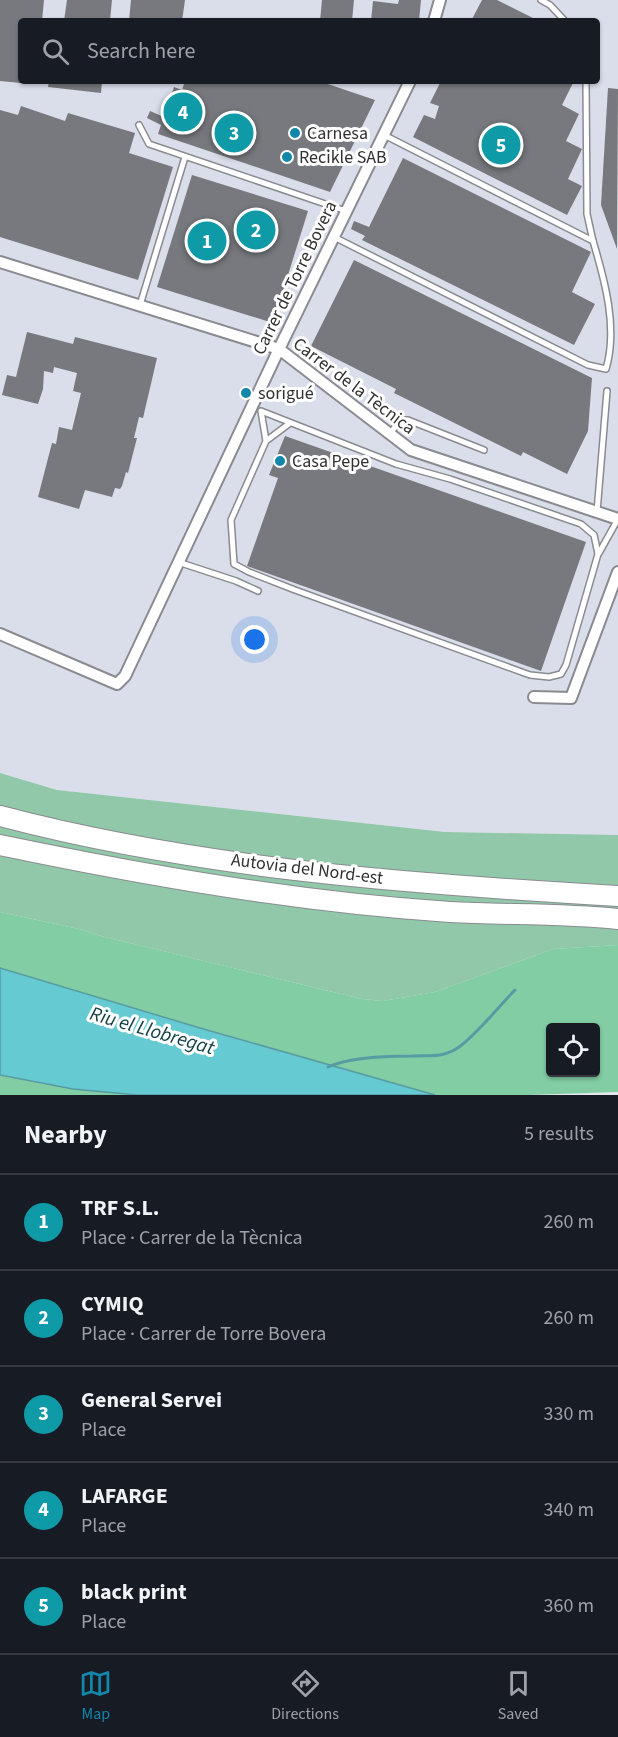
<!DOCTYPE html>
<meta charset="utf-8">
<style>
:root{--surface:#171b24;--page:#242831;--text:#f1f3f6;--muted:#9ea1a6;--line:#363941;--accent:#1287ac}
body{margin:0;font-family:"Source Sans 3",sans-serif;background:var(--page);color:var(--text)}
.controls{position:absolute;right:18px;bottom:18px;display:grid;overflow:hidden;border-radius:6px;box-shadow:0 2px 4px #0004}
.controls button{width:54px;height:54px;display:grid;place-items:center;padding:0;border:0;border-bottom:2px solid var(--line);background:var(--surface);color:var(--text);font:30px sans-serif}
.you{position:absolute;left:255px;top:640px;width:21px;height:21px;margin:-15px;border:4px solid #fff;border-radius:50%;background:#1a73e8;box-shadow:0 0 0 9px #1a73e833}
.badge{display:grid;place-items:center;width:39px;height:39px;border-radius:50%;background:var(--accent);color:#fff;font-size:20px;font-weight:700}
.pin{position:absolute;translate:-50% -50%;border:3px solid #fff;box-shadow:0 2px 6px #0006}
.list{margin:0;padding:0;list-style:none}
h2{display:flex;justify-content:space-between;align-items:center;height:78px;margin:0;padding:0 24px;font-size:26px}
h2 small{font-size:20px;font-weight:400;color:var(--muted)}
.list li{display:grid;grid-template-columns:39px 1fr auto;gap:18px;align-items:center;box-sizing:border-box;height:96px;padding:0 24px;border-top:2px solid var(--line)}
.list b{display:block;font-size:22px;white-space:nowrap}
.list p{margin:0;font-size:20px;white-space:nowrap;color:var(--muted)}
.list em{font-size:20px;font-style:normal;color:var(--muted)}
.icon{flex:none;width:33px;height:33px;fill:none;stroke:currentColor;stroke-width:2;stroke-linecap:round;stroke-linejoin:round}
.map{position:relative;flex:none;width:618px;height:1095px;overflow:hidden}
.search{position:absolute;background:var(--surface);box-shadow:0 2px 4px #0004;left:18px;right:18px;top:18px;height:66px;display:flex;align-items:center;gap:15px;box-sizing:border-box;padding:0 21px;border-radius:6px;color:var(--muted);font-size:22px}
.sheet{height:558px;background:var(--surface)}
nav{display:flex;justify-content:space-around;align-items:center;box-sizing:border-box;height:84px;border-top:2px solid var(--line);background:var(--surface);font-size:16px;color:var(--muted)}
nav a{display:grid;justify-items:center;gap:3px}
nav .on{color:var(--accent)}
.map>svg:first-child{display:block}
.built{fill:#dadeea;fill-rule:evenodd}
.green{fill:#90c8a9}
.forest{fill:#82cda4;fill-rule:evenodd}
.water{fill:#66cad2;stroke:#569ca2;stroke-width:1.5}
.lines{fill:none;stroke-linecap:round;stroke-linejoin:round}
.stream{stroke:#569ca2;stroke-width:3}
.building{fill:#78797e}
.lane-casing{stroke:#8a8b90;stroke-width:8}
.street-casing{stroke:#8a8b90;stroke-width:14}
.highway-casing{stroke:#8a8b90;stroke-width:22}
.lane{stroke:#fff;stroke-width:5}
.street{stroke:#fff;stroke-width:10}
.highway{stroke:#fff;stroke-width:20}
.poi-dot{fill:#1287ac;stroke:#fff;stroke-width:2}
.labels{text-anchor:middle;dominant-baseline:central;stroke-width:6;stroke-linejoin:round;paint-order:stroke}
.poi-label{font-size:18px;fill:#313133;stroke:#fff;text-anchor:start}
.street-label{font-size:18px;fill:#313133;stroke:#fff}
.water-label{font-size:20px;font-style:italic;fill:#124145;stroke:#fff}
</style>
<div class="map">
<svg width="618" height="1095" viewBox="0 0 618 1095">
<rect width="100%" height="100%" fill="#e6e8ed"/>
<path class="built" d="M0,0H618V835L445,832L57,790L0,773ZM21,21H597V81H21Z"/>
<polygon class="green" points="0,773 57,790 445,832 618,835 618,945 553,949 435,992 383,1001 362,999 101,936 79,929 0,912"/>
<g class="forest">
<path d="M0,912L79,929L101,936L362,999L383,1001L435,992L553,949L618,945V1092L529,1095H435L200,1028L0,968ZM550,1028H596V1072H550Z"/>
<polygon points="0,1075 73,1089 137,1095 0,1095"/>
</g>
<polygon class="water" points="0,968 200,1028 435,1095 137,1095 73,1089 0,1075"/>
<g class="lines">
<path class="stream" d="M328,1067C350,1057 387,1056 411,1056C426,1055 442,1058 456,1049C473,1039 500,1005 515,990"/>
</g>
<g class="building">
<polygon points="0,0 44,0 42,21 21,21 21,83 0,81"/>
<polygon points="67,0 112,0 110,21 64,21"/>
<polygon points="131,0 185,0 182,21 129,21"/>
<polygon points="322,0 354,0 352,21 320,21"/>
<polygon points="399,0 421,0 419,21 371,21 373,1 398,4"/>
<polygon points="482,0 497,0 539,21 471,21"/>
<polygon points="49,81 102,81 101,93 48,87"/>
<polygon points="185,81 319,81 375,100 330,192 158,134 161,125 147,118 150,111 164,117 174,87 182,90"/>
<polygon points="441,81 574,81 562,105 579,114 566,141 582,149 568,179 582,186 567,215 413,137 424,115 435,119 439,106 430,103"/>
<polygon points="608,88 618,89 617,249 601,205"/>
<polygon points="21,106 65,121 68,113 135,133 129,153 173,167 138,280 0,237 0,110 18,115"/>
<polygon points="403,158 591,252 572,292 595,304 574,345 362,240 365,236 351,229 354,221 369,227"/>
<polygon points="192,175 308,211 273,323 157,287"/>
<polygon points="354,260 592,378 588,431 567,474 523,452 521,456 394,393 396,389 311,346"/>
<polygon points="27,332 73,344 75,337 157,358 143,418 139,417 134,438 137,438 128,473 126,472 122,486 120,489 115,488 112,497 85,490 79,509 38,497 52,443 56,444 59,427 72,430 81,393 73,391 77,373 54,367 53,373 44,371 43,389 38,404 2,395 7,375 16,377"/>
<polygon points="285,436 586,542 541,671 247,566 278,478 269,475"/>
</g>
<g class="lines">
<defs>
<g id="lane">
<polyline points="541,0 550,5 565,21"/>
<polyline points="586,81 587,214 593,241"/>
<polyline points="139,125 149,144 346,211"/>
<path d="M334,237L588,365L606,369C618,328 605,281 593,241L384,135"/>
<polyline points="140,305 185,157"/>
<polyline points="390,434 400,420 408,420 484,450"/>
<polyline points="266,441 261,411 396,464 450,479 581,524 594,535 598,554 566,665 561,674 549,677 530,675 295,590 249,572 234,564 231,520 266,441 290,423"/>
<polyline points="597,512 607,391"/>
<polyline points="599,553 618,519"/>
<polyline points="178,562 236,581 258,591"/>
</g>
<g id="street">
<polyline points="434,21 440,0"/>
<polyline points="0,262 279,349 411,450 618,519"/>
<polyline points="0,634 117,684 125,676 279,349 410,81"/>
<polyline points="534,697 571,698 618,572"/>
</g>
<g id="highway">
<path d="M0,816C201,869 411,884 618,896"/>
<path d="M0,845C149,876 298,902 450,912C506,915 562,913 618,919"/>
</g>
</defs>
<use href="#lane" class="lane-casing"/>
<use href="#street" class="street-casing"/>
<use href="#highway" class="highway-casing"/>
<use href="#lane" class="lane"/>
<use href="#street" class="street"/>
<use href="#highway" class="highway"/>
</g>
<g class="poi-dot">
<circle cx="295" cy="133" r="6"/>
<circle cx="287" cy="157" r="6"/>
<circle cx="246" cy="393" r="6"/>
<circle cx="280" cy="461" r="6"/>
</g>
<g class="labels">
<g class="poi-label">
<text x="307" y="133">Carnesa</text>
<text x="299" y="157">Recikle SAB</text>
<text x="258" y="393">sorigué</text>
<text x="292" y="461">Casa Pepe</text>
</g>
<g class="street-label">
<text transform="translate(295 278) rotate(-64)">Carrer de Torre Bovera</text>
<text transform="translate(354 386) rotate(37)">Carrer de la Tècnica</text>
<text transform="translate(307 869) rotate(7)">Autovia del Nord-est</text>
</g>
<g class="water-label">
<text transform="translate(152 1031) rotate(16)">Riu el Llobregat</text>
</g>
</g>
</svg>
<div class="controls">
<button><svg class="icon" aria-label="locate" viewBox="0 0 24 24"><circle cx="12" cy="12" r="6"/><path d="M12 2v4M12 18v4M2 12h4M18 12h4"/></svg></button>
</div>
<div class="you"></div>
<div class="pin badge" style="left:207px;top:241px;background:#0f9aa8">1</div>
<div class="pin badge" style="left:256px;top:230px;background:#0f9aa8">2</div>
<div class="pin badge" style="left:234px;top:133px;background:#0f9aa8">3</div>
<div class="pin badge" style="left:183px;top:112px;background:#0f9aa8">4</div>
<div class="pin badge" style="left:501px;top:145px;background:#0f9aa8">5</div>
<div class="search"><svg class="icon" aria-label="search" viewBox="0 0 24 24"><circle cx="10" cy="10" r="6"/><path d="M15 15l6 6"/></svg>Search here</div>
</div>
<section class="sheet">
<h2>Nearby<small>5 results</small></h2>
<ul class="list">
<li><span class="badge" style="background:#0f9aa8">1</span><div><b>TRF S.L.</b><p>Place · Carrer de la Tècnica</p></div><em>260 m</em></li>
<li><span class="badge" style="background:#0f9aa8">2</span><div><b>CYMIQ</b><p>Place · Carrer de Torre Bovera</p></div><em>260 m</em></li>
<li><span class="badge" style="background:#0f9aa8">3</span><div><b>General Servei</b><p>Place</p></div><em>330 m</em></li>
<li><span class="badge" style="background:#0f9aa8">4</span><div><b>LAFARGE</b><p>Place</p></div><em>340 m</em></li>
<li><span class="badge" style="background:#0f9aa8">5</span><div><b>black print</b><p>Place</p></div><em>360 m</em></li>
</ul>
</section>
<nav>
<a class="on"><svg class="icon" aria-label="map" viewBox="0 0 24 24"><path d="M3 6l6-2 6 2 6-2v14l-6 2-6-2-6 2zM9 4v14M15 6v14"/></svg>Map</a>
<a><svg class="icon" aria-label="directions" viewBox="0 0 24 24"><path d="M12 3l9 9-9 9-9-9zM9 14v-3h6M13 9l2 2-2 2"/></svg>Directions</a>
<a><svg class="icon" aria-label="saved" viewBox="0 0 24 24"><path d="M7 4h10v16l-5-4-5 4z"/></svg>Saved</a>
</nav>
